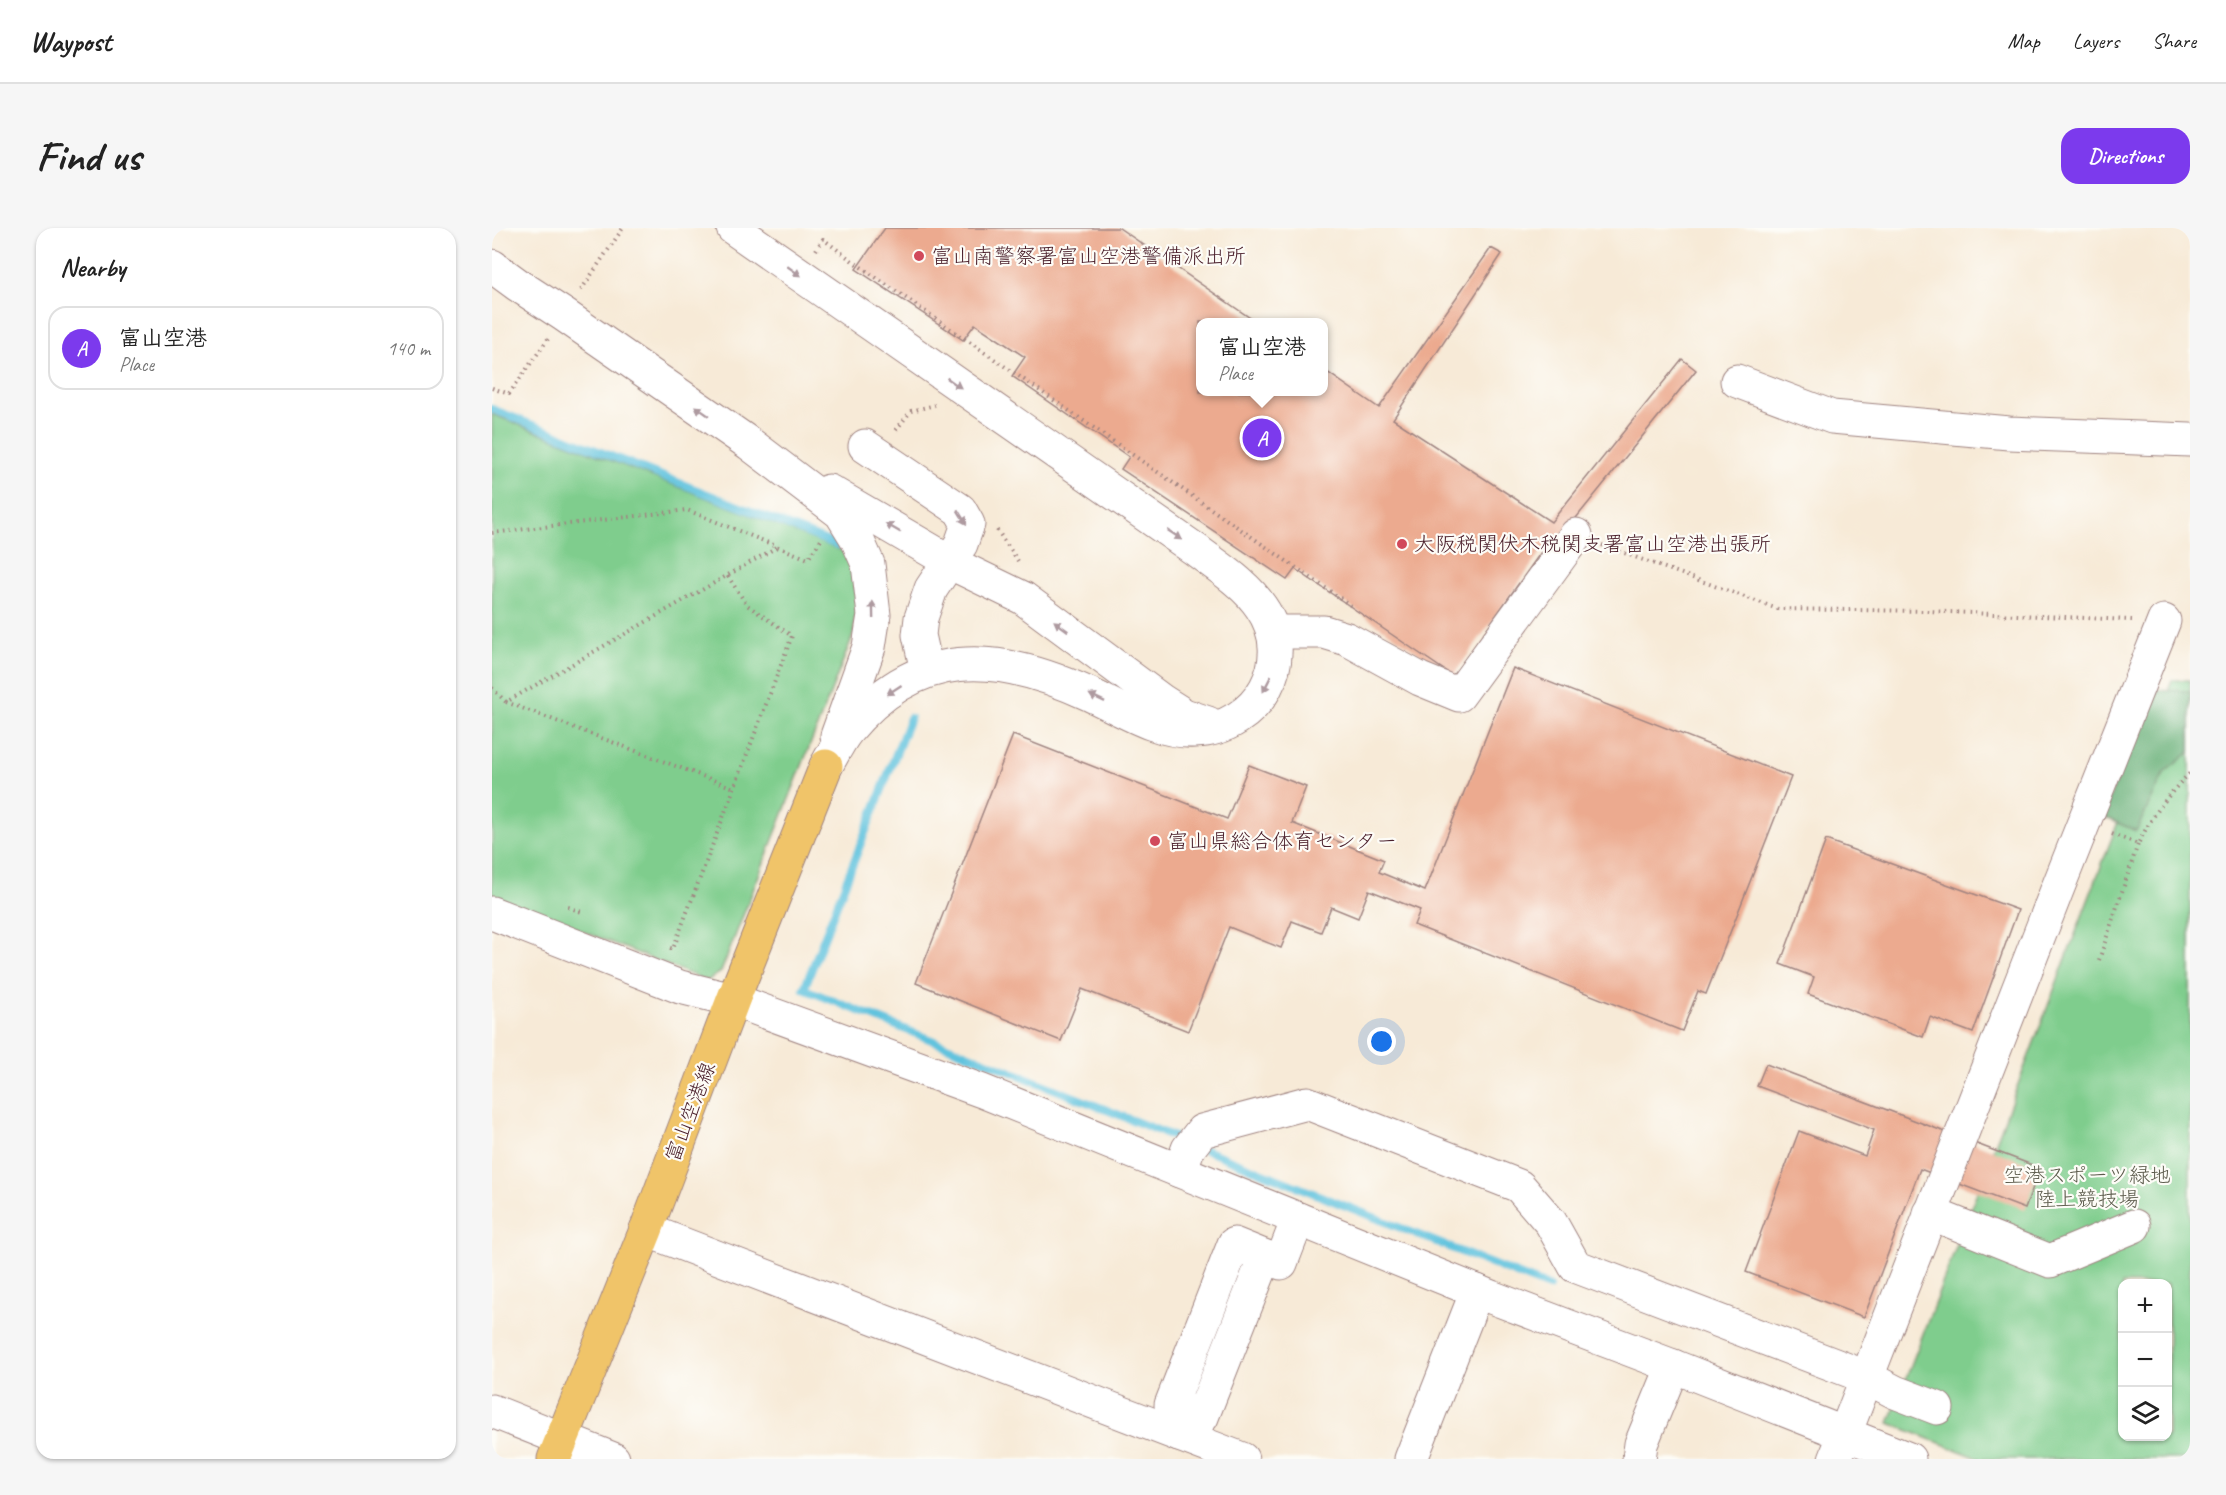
<!DOCTYPE html>
<meta charset="utf-8">
<style>
:root{--surface:#fff;--page:#f6f6f6;--text:#222;--muted:#767676;--line:#e0e0e0;--accent:#7c3aed}
body{margin:0;font-family:Caveat,"Klee One",sans-serif;background:var(--page);color:var(--text)}
.controls{position:absolute;right:18px;bottom:18px;display:grid;overflow:hidden;border-radius:12px;box-shadow:0 2px 4px #0004}
.controls button{width:54px;height:54px;display:grid;place-items:center;padding:0;border:0;border-bottom:2px solid var(--line);background:var(--surface);color:var(--text);font:30px sans-serif}
.you{position:absolute;left:890px;top:814px;width:21px;height:21px;margin:-15px;border:4px solid #fff;border-radius:50%;background:#1a73e8;box-shadow:0 0 0 9px #1a73e833}
.badge{display:grid;place-items:center;width:39px;height:39px;border-radius:50%;background:var(--accent);color:#fff;font-size:20px;font-weight:700}
.pin{position:absolute;translate:-50% -50%;border:3px solid #fff;box-shadow:0 2px 6px #0006}
.popup{position:absolute;left:704px;top:90px;width:132px;height:78px;box-sizing:border-box;display:grid;place-content:center;border-radius:12px;background:var(--surface);filter:drop-shadow(0 2px 4px #0005);font-size:20px;white-space:nowrap;color:var(--muted)}
.popup b{font-size:22px;color:var(--text)}
.popup::after{content:'';position:absolute;left:50%;top:100%;margin-left:-12px;border:12px solid transparent;border-top-color:var(--surface)}
.list{margin:0;padding:0;list-style:none}
h2{display:flex;justify-content:space-between;align-items:center;height:78px;margin:0;padding:0 24px;font-size:26px}
h2 small{font-size:20px;font-weight:400;color:var(--muted)}
.list li{display:grid;grid-template-columns:39px 1fr auto;gap:18px;align-items:center;box-sizing:border-box;height:84px;margin:0 12px 12px;padding:0 12px;border:2px solid var(--line);border-radius:18px}
.list b{display:block;font-size:22px;white-space:nowrap}
.list p{margin:0;font-size:20px;white-space:nowrap;color:var(--muted)}
.list em{font-size:20px;font-style:normal;color:var(--muted)}
.icon{flex:none;width:33px;height:33px;fill:none;stroke:currentColor;stroke-width:2;stroke-linecap:round;stroke-linejoin:round}
.map{position:relative;flex:none;width:1698px;height:1231px;overflow:hidden;border-radius:18px}
header{display:flex;align-items:center;gap:36px;box-sizing:border-box;height:84px;padding:0 30px;background:var(--surface);border-bottom:2px solid var(--line)}
header strong{font-size:28px}
nav{display:flex;gap:33px;margin-inline-start:auto;font-size:21px}
.intro{display:flex;align-items:center;justify-content:space-between;box-sizing:border-box;height:144px;padding:0 36px}
h1{margin:0;font-size:42px}
.button{padding:15px 27px;border-radius:18px;background:var(--accent);color:#fff;font-size:21px;font-weight:700}
main{display:flex;gap:36px;padding:0 36px}
aside{flex:1;background:var(--surface);border-radius:18px;box-shadow:0 2px 4px #0004}
.map>svg:first-child{display:block}
.green{fill:#7fcd8d;stroke:#64765c;stroke-width:1.5;fill-rule:evenodd}
.forest{fill:#67b078;stroke:#586852;stroke-width:1.5}
.lines{fill:none;stroke-linecap:round;stroke-linejoin:round}
.stream{stroke:#60c3de;stroke-width:8}
.building{fill:#ecaa8f}
.minor-casing{stroke:#a08481;stroke-width:35}
.major-casing{stroke:#a08481;stroke-width:35}
.path{stroke:#a08481;stroke-width:4;stroke-dasharray:1.5 4.5;stroke-linecap:butt}
.minor{stroke:#fff;stroke-width:33}
.major{stroke:#f0c469;stroke-width:33}
.oneway{fill:#ae9aa0}
.poi-dot{fill:#d1495b;stroke:#fdfcf7;stroke-width:2}
.labels{text-anchor:middle;dominant-baseline:central;stroke-width:4.5;stroke-linejoin:round;paint-order:stroke}
.poi-label{font-size:21px;fill:#4a1f2b;stroke:#fdfcf7;text-anchor:start}
.street-label{font-size:21px;fill:#4a1f2b;stroke:#fdfcf7}
.park-label{font-size:21px;fill:#5d5c4d;stroke:#fdfcf7}
</style>
<header>
<strong>Waypost</strong>
<nav><a>Map</a><a>Layers</a><a>Share</a></nav>
</header>
<div class="intro"><h1>Find us</h1><a class="button">Directions</a></div>
<main>
<aside>
<h2>Nearby<small></small></h2>
<ul class="list">
<li><span class="badge">A</span><div><b>富山空港</b><p>Place</p></div><em>140 m</em></li>
</ul>
</aside>
<div class="map">
<svg width="1698" height="1231" viewBox="0 0 1698 1231">
<rect width="100%" height="100%" fill="#fdfcf7"/>
<filter id="ink" filterUnits="userSpaceOnUse"><feTurbulence type="fractalNoise" baseFrequency=".0167" numOctaves="2"/><feDisplacementMap in="SourceGraphic" scale="12" xChannelSelector="R" yChannelSelector="G"/><feConvolveMatrix kernelMatrix="1 2 1 2 8 2 1 2 1" color-interpolation-filters="sRGB"/></filter>
<filter id="wash" filterUnits="userSpaceOnUse"><feTurbulence type="fractalNoise" baseFrequency=".008" numOctaves="4" result="noise"/><feDisplacementMap in="SourceGraphic" scale="24" xChannelSelector="R" yChannelSelector="G"/><feGaussianBlur stdDeviation="1.35" result="paint"/><feColorMatrix in="noise" values="0 0 0 0 0 0 0 0 0 0 0 0 0 0 0 0 0 1.4 0 .05"/><feComposite in="paint" operator="in"/></filter>
<g filter="url(#wash)">
<rect width="100%" height="100%" fill="#f7ead7"/>
<g class="green">
<polygon points="0,186 356,325 364,364 362,405 229,744 215,753 0,667"/>
<path d="M1680,452H1698V1231H1488L1397,1195ZM1630,1056H1676V1208H1630Z"/>
</g>
<polygon class="forest" points="1661,462 1698,463 1698,524 1673,544 1644,603 1610,588"/>
<g class="lines">
<g class="stream">
<polyline points="0,181 345,317"/>
<polyline points="418,490 312,761 695,914"/>
<polyline points="706,919 1057,1059"/>
</g>
</g>
<g id="blocks">
<g class="building">
<polygon points="393,0 627,0 764,94 708,94 708,164 832,164 832,142 887,180 999,20 1010,26 901,191 1059,294 1190,131 1204,142 1063,316 1049,324 961,448 803,341 795,352 629,241 637,229 520,148 533,129 483,96 471,112 364,41"/>
<polygon points="1021,440 1299,549 1214,766 1206,763 1190,803 922,697 928,682 877,662 866,690 839,679 829,704 800,693 789,720 737,699 696,803 590,761 569,813 424,755 521,507 735,591 757,537 814,559 800,595 892,632 887,644 933,663"/>
<polygon points="1334,612 1526,682 1481,805 1438,789 1431,809 1316,766 1322,749 1288,736"/>
<polygon points="1274,836 1548,940 1533,981 1428,941 1372,1089 1254,1044 1307,903 1373,928 1382,902 1265,858"/>
</g>
</g>
</g>
<g filter="url(#ink)">
<use href="#blocks" fill-opacity="0" stroke="#a08481" stroke-width="1.5"/>
<g class="lines">
<defs>
<g id="minor">
<path d="M241,0L704,322C726,339 753,355 769,379C806,432 766,501 703,503C665,505 630,481 597,466C504,423 425,418 355,503C347,513 341,526 334,538"/>
<polyline points="0,38 26,57 72,87 258,216 349,285 365,311 376,336 382,387 377,419 345,508"/>
<polyline points="1245,153 1340,189 1517,205 1698,212"/>
<polyline points="373,218 468,282 476,296 469,316 439,361 429,390 427,407 435,443"/>
<polyline points="337,263 469,340 531,370 670,473 692,487 716,495"/>
<polyline points="781,404 832,404 855,411 928,451 967,467 1084,307"/>
<polyline points="0,685 188,759 241,772 490,863 999,1069 1181,1138 1417,1231"/>
<polyline points="688,943 696,921 710,903 815,875 1027,958 1059,995 1083,1038 1374,1149 1403,1164 1445,1180"/>
<polyline points="1438,985 1558,1033 1642,998"/>
<polyline points="154,1002 750,1231"/>
<polyline points="0,1183 121,1231"/>
<polyline points="696,1183 710,1189 773,1029"/>
<polyline points="687,1207 696,1183 679,1177 742,1016 789,1035 806,991"/>
<polyline points="919,1231 985,1063"/>
<polyline points="1147,1231 1149,1216 1181,1138"/>
<polyline points="1343,1231 1565,662 1672,393"/>
</g>
<polyline id="major" points="62,1231 154,1002 241,772 334,538"/>
</defs>
<use href="#minor" class="minor-casing"/>
<use href="#major" class="major-casing"/>
<g class="path">
<polyline points="324,22 331,11 366,37 861,379"/>
<polyline points="89,62 131,0"/>
<polyline points="0,160 17,166 56,111"/>
<polyline points="404,202 419,183 443,177"/>
<polyline points="505,302 526,333"/>
<polyline points="0,305 195,282 316,331 329,312"/>
<polyline points="1110,317 1286,381 1434,383 1640,392"/>
<polyline points="0,460 14,474 285,319"/>
<polyline points="14,474 242,560"/>
<path d="M1620,606L1646,616C1660,588 1676,566 1698,545"/>
<polyline points="76,679 90,684"/>
<polyline points="178,720 181,721 300,408 255,377 235,347"/>
<polyline points="1607,732 1646,616"/>
</g>
<use href="#minor" class="minor"/>
<use href="#major" class="major"/>
</g>
<defs><path id="oneway-solid" d="M-6-.8H1V-3.2L6.5 0L1 3.2V.8H-6Z" transform="scale(1.5)"/></defs>
<g class="oneway">
<use href="#oneway-solid" transform="translate(302 43) rotate(35)"/>
<use href="#oneway-solid" transform="translate(462 155) rotate(35)"/>
<use href="#oneway-solid" transform="translate(210 183) rotate(-145)"/>
<use href="#oneway-solid" transform="translate(470 289) rotate(58)"/>
<use href="#oneway-solid" transform="translate(401 300) rotate(-150)"/>
<use href="#oneway-solid" transform="translate(683 307) rotate(34)"/>
<use href="#oneway-solid" transform="translate(381 382) rotate(-91)"/>
<use href="#oneway-solid" transform="translate(569 398) rotate(-144)"/>
<use href="#oneway-solid" transform="translate(775 456) rotate(117)"/>
<use href="#oneway-solid" transform="translate(402 462) rotate(147)"/>
<use href="#oneway-solid" transform="translate(605 470) rotate(-154)"/>
</g>
</g>
<g class="poi-dot">
<circle cx="427" cy="28" r="6"/>
<circle cx="910" cy="316" r="6"/>
<circle cx="663" cy="613" r="6"/>
</g>
<g class="labels">
<g class="poi-label">
<text x="439" y="28">富山南警察署富山空港警備派出所</text>
<text x="922" y="316">大阪税関伏木税関支署富山空港出張所</text>
<text x="675" y="613">富山県総合体育センター</text>
</g>
<g class="street-label">
<text transform="translate(198 884) rotate(-69)">富山空港線</text>
</g>
<g class="park-label">
<text x="1595" y="947">空港スポーツ緑地<tspan x="1595" dy="24">陸上競技場</tspan></text>
</g>
</g>
</svg>
<div class="controls">
<button>+</button>
<button>−</button>
<button><svg class="icon" aria-label="layers" viewBox="0 0 24 24"><path d="M12 4l9 5-9 5-9-5zM3 14l9 5 9-5"/></svg></button>
</div>
<div class="you"></div>
<div class="pin badge" style="left:770px;top:210px">A</div>
<div class="popup"><b>富山空港</b>Place</div>
</div>
</main>
